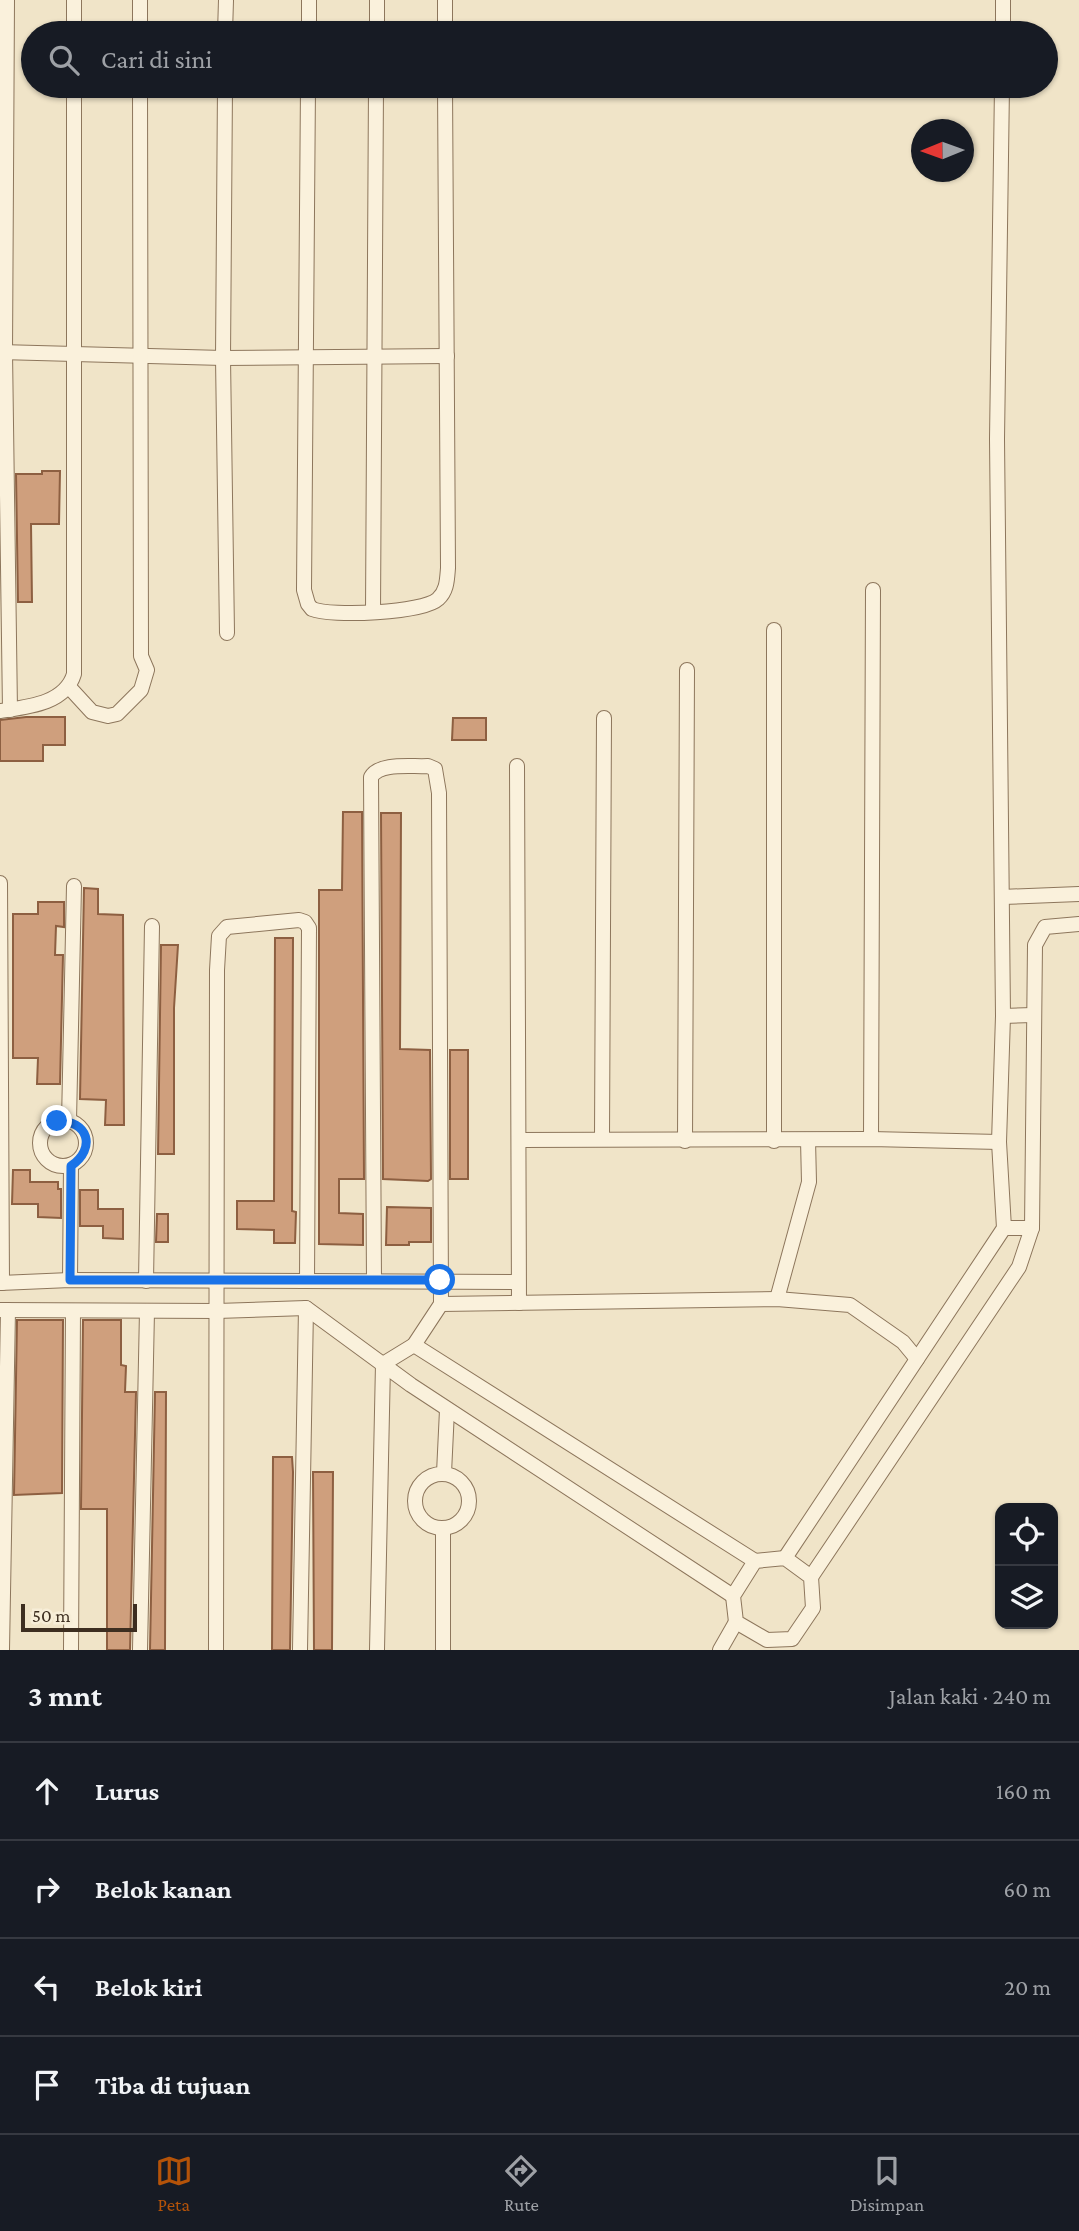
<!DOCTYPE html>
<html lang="id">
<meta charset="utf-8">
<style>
:root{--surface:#171b24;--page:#242831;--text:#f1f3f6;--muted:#9ea1a6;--line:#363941;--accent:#b45309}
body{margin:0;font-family:"Crimson Pro",serif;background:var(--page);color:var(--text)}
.controls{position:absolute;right:21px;bottom:21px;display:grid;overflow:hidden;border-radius:14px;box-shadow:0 2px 5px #0004}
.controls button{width:63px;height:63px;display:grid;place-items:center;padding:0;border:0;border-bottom:2px solid var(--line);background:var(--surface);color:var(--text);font:35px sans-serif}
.compass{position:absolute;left:911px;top:119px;width:63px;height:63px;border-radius:50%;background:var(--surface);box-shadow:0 2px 5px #0004;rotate:269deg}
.scale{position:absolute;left:21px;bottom:18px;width:116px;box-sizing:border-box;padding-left:7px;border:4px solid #3d2e20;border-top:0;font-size:19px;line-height:24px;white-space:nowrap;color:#3d2e20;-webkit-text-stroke:5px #f7eed8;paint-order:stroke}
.stop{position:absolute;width:21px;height:21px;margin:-16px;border:5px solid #1a73e8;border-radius:50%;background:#fff}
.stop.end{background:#1a73e8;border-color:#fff;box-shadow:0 2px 7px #0008}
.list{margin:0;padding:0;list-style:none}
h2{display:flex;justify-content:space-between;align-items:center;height:91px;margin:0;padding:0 28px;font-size:30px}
h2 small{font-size:23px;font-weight:400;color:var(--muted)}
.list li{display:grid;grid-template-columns:46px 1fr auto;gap:21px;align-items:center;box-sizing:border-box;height:98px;padding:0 28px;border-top:2px solid var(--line)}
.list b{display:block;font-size:26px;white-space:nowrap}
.list em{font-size:23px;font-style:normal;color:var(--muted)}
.icon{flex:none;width:38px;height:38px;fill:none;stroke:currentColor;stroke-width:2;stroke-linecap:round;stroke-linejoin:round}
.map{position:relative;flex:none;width:1079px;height:1650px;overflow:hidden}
.search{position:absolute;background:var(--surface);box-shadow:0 2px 5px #0004;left:21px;right:21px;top:21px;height:77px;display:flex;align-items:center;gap:18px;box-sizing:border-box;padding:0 24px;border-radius:38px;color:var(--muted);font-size:26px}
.sheet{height:483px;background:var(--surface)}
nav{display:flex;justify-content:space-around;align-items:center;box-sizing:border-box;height:98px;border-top:2px solid var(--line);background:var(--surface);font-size:19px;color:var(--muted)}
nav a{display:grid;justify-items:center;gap:4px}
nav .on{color:var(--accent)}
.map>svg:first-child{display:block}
.building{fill:#cf9f7d;stroke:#8d5f41;stroke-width:2}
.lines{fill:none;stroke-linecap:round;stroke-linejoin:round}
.minor-casing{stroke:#8d765c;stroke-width:16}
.minor{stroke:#faf1dc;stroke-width:14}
.route{stroke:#1a73e8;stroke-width:9}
</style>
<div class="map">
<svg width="1079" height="1650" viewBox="0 0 1079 1650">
<rect width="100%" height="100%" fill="#f0e4c8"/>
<g class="building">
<polygon points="42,471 60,471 59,524 31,524 32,602 18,602 16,474 42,474"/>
<polygon points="26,717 65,717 65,745 43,745 43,761 0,761 0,720"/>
<polygon points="453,718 486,718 486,740 452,740"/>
<polygon points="343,812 362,812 364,1179 339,1179 339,1213 363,1214 363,1245 319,1244 319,890 342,890"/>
<polygon points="381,813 401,813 400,1049 430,1050 431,1179 428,1181 383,1179"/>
<polygon points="84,888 98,889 98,914 123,915 124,1125 105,1125 106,1100 80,1099"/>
<polygon points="38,902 64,902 64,927 56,926 55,955 63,955 60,1084 37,1084 38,1058 13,1058 13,914 38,914"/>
<polygon points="275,938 293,938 292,1211 296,1212 295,1243 274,1243 274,1230 237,1229 237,1201 274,1201"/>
<polygon points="161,945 178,945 174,1008 174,1154 158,1154"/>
<rect x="450" y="1050" width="18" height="129"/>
<polygon points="13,1170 30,1170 30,1182 58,1182 58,1189 61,1189 61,1218 38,1217 38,1204 12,1204"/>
<polygon points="80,1190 98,1190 98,1209 123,1209 123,1239 103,1238 103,1226 80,1226"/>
<polygon points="387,1207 431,1208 431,1242 409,1242 409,1245 386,1245"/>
<polygon points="157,1214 168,1214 168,1242 156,1242"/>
<polygon points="17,1320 63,1320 62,1493 14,1495"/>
<polygon points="83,1320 121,1320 121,1365 126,1366 125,1392 136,1392 130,1650 107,1650 107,1509 81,1509"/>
<polygon points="155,1392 166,1392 165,1650 150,1650"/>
<polygon points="273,1457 292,1457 293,1472 290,1650 272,1650"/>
<polygon points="313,1472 333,1472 332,1650 314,1650"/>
</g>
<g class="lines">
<defs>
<g id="minor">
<polyline points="7,0 5,352 10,710"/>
<polyline points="445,0 445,33"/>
<polyline points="74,33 74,0"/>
<polyline points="140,33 140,0"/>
<polyline points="225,33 226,0"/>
<polyline points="309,33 309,0"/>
<polyline points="377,33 377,0"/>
<polyline points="1003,33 1003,0"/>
<polyline points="225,86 223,358 227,633"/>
<path d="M308,86L304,590L308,604L312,609C331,617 423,613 438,599C447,591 447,580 448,568L445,86"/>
<polyline points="0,352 223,358 447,356"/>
<polyline points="373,612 376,86"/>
<polyline points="69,687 92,712 108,716 117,714 141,690 147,670 141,656 140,86"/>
<path d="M0,711C27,707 65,704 74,674V86"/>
<polyline points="517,766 519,1303"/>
<polyline points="0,883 2,1283"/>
<polyline points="1002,897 1079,894"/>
<polyline points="1003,1016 1033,1015"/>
<circle cx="63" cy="1143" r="23"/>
<polyline points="69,1121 74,886"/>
<polyline points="602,1139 604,718"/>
<polyline points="871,1139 873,590"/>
<polyline points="519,1140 871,1139 999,1142"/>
<polyline points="685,1141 687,670"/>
<polyline points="774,1141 774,630"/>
<polyline points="1004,1228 1032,1228"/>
<polyline points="70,1280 71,1165"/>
<path d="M374,1280L371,777C380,762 411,767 428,766L435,769L439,793L441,1304L414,1345L383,1364L377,1650"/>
<polyline points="146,1281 152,926"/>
<polyline points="0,1283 70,1280 518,1282"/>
<polyline points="777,1299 809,1182 808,1140"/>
<polyline points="441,1304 777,1299 850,1305 903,1342 917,1359"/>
<polyline points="0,1310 217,1311 306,1308 411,1385 733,1596"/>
<polyline points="414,1345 755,1561"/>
<polyline points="444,1473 447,1410"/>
<circle cx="442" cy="1501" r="27"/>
<polyline points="785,1558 1004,1228 999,1142 1003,1016 997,439 1002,86"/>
<polygon points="785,1558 811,1577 813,1608 792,1639 767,1640 736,1622 733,1596 755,1561"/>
<polyline points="811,1577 1019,1267 1032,1228 1035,945 1045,927 1079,924"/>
<polyline points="2,1650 8,1310"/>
<polyline points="71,1650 73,1311"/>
<polyline points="140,1650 147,1311"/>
<polyline points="216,1650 217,970 219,936 227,927 299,920 305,922 309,928 307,1281"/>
<polyline points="300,1650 306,1308"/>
<polyline points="443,1650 443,1529"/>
<polyline points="720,1650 736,1622"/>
</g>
</defs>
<use href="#minor" class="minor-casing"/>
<use href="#minor" class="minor"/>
</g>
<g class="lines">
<path class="route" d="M57,1121C88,1120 97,1148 71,1166L70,1280H440"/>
</g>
</svg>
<div class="controls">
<button><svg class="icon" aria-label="locate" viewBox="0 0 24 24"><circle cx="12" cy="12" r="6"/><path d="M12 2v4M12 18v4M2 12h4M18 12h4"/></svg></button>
<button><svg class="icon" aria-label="layers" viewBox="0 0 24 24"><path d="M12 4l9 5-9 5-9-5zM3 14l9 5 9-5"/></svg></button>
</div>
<svg class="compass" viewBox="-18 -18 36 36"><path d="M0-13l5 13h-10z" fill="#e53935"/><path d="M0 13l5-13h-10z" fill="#9ea1a6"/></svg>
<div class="scale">50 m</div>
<div class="stop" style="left:440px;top:1280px"></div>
<div class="stop end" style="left:57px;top:1121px"></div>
<div class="search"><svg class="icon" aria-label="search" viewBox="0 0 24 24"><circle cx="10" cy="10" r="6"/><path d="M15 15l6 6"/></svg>Cari di sini</div>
</div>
<section class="sheet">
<h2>3 mnt<small>Jalan kaki · 240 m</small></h2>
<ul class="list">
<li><svg class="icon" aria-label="ahead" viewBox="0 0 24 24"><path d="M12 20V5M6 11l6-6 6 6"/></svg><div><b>Lurus</b></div><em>160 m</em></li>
<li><svg class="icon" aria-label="right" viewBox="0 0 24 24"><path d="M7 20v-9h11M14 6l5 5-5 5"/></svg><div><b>Belok kanan</b></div><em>60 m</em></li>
<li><svg class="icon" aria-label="left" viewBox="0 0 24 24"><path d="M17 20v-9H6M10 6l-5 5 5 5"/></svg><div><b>Belok kiri</b></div><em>20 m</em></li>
<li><svg class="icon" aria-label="arrive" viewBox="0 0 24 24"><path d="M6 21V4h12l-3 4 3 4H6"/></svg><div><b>Tiba di tujuan</b></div></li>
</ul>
</section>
<nav>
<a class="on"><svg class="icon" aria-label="map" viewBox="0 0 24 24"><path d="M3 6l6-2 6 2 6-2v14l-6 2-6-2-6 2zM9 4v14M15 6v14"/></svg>Peta</a>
<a><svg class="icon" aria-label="directions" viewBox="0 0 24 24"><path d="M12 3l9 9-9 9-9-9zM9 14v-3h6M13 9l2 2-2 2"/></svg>Rute</a>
<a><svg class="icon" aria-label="saved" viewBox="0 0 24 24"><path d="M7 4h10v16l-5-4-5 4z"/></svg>Disimpan</a>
</nav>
